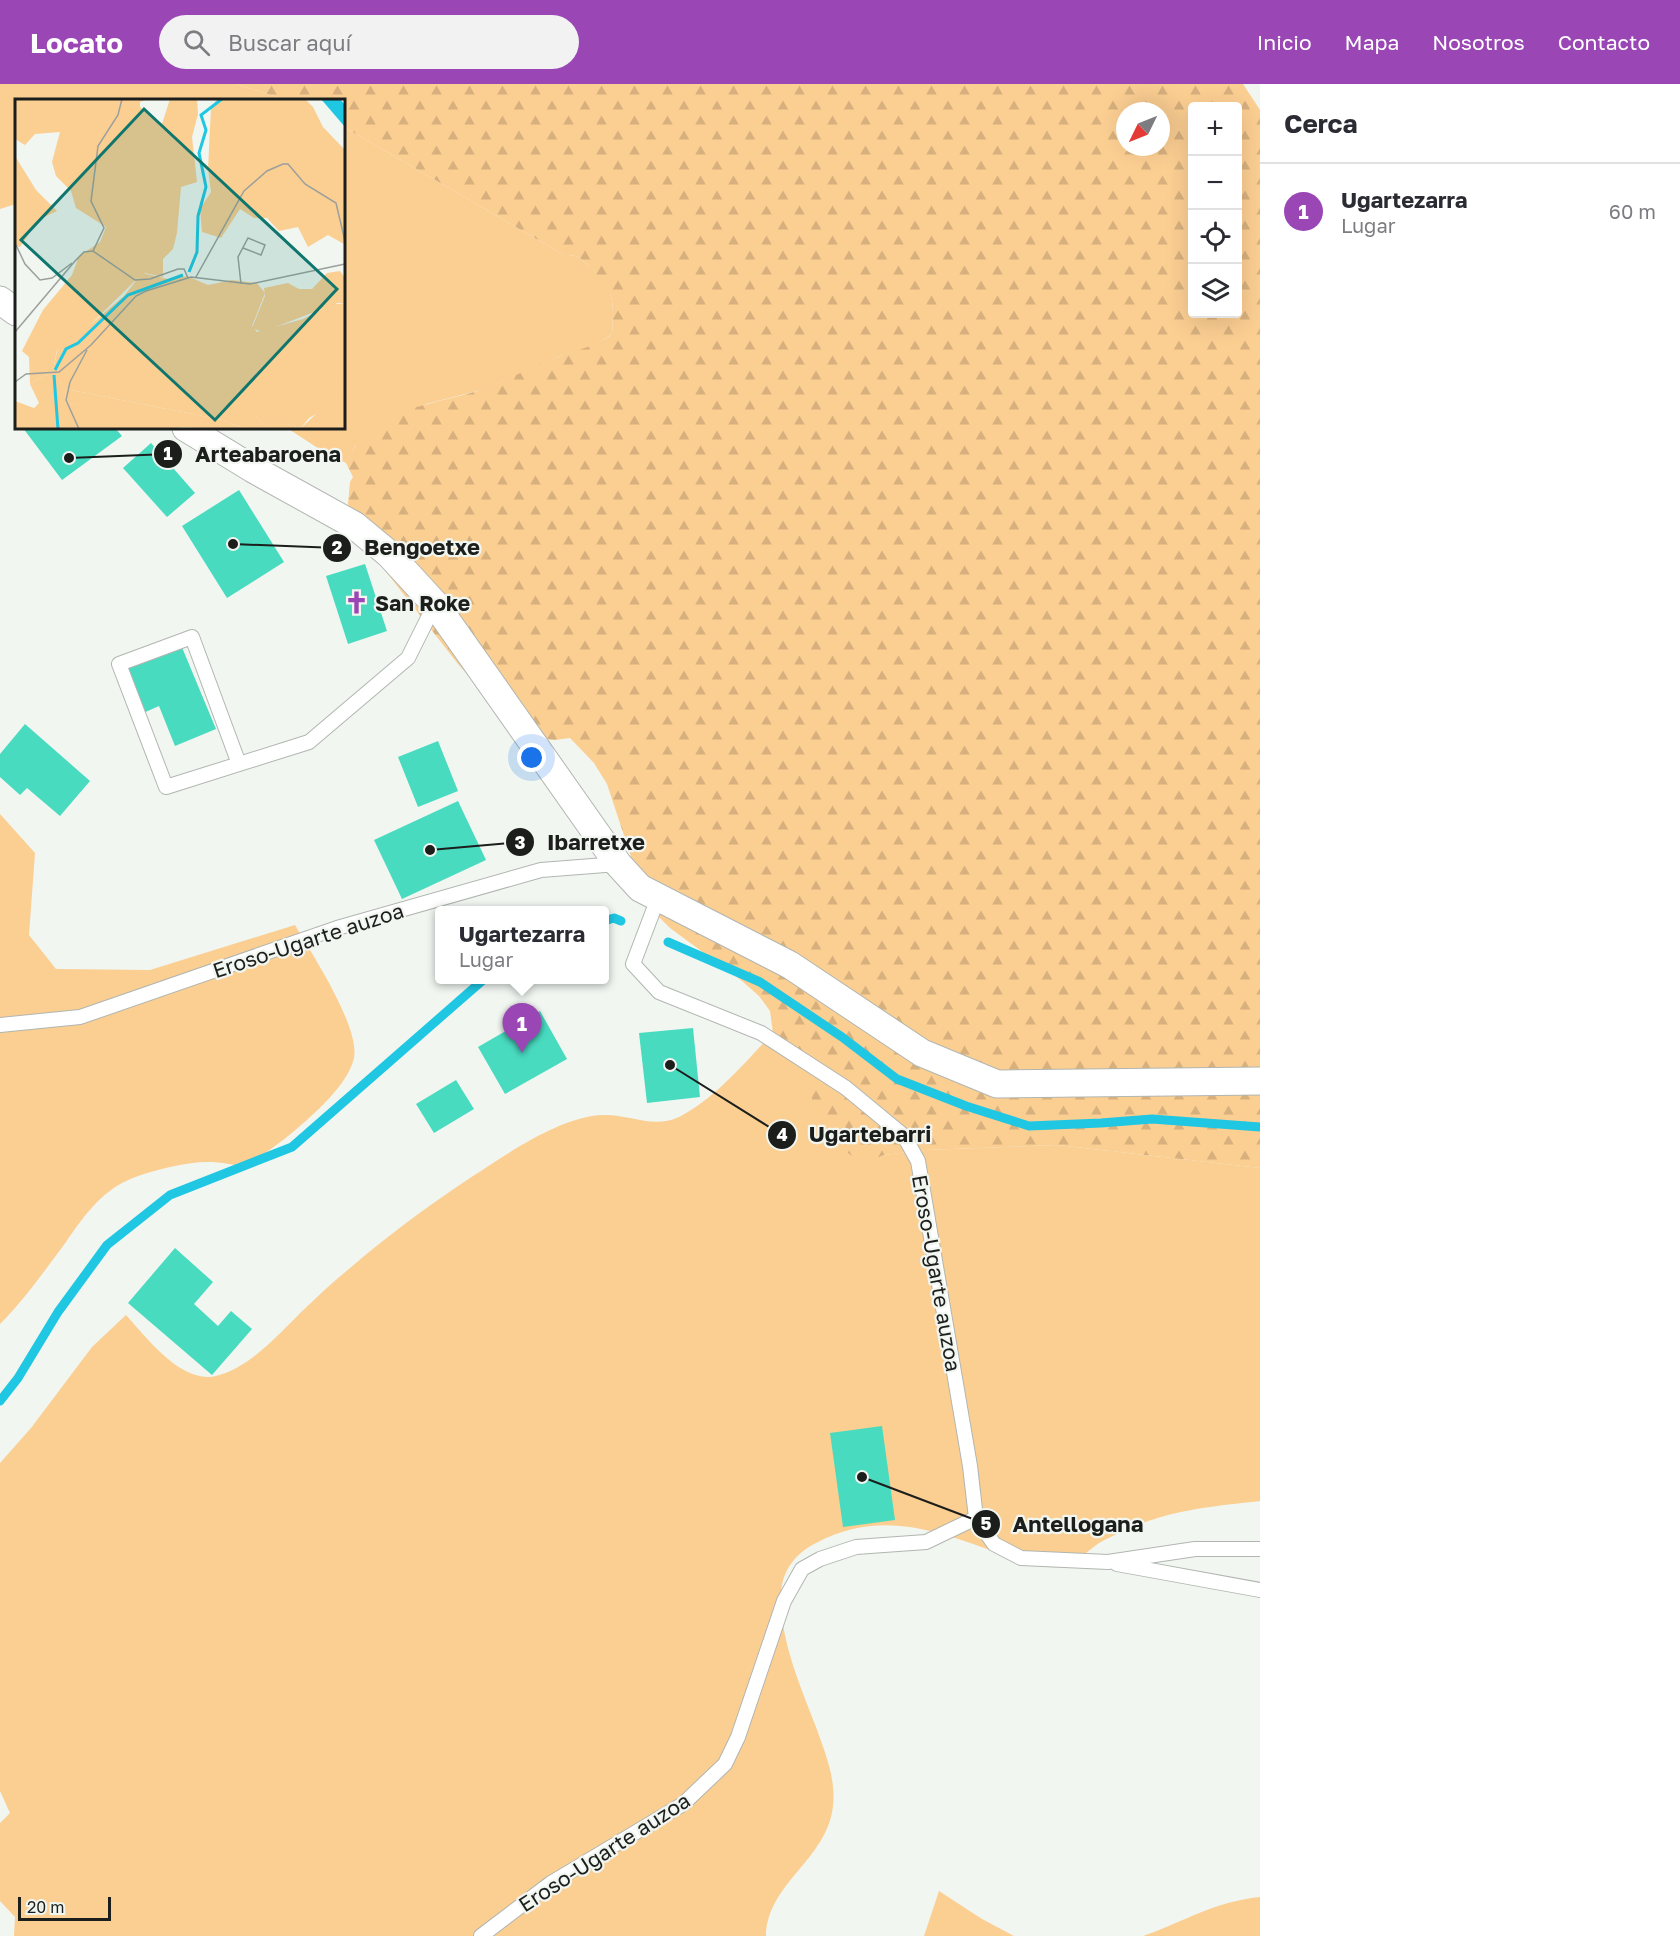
<!DOCTYPE html>
<html lang="es">
<meta charset="utf-8">
<style>
:root{--surface:#fff;--page:#f2f2f3;--text:#2b2b33;--muted:#7c7c81;--line:#e1e1e2;--accent:#9a47b5}
body{margin:0;font-family:"Golos Text",sans-serif;background:var(--page);color:var(--text)}
.controls{position:absolute;right:18px;top:18px;display:grid;overflow:hidden;border-radius:6px;box-shadow:0 6px 24px #0002}
.controls button{width:54px;height:54px;display:grid;place-items:center;padding:0;border:0;border-bottom:2px solid var(--line);background:var(--surface);color:var(--text);font:30px sans-serif}
.compass{position:absolute;left:1116px;top:18px;width:54px;height:54px;border-radius:50%;background:var(--surface);box-shadow:0 6px 24px #0002;rotate:227deg}
.scale{position:absolute;left:18px;bottom:15px;width:93px;box-sizing:border-box;padding-left:6px;border:3px solid #1c1e1c;border-top:0;font-size:16px;line-height:21px;white-space:nowrap;color:#1c1e1c;-webkit-text-stroke:4px #f1f6f1;paint-order:stroke}
.you{position:absolute;left:532px;top:674px;width:21px;height:21px;margin:-15px;border:4px solid #fff;border-radius:50%;background:#1a73e8;box-shadow:0 0 0 9px #1a73e833}
.badge{display:grid;place-items:center;width:39px;height:39px;border-radius:50%;background:var(--accent);color:#fff;font-size:20px;font-weight:700}
.pin{position:absolute;translate:-50% -50px;filter:drop-shadow(0 2px 3px #0008)}
.pin::after{content:'';position:absolute;top:32px;width:21px;height:18px;background:inherit;clip-path:polygon(0 0,100% 0,50% 100%)}
.popup{position:absolute;left:435px;top:822px;width:174px;height:78px;box-sizing:border-box;display:grid;place-content:center;border-radius:6px;background:var(--surface);filter:drop-shadow(0 2px 4px #0005);font-size:20px;white-space:nowrap;color:var(--muted)}
.popup b{font-size:22px;color:var(--text)}
.popup::after{content:'';position:absolute;left:50%;top:100%;margin-left:-12px;border:12px solid transparent;border-top-color:var(--surface)}
.list{margin:0;padding:0;list-style:none}
h2{display:flex;justify-content:space-between;align-items:center;height:78px;margin:0;padding:0 24px;font-size:26px}
h2 small{font-size:20px;font-weight:400;color:var(--muted)}
.list li{display:grid;grid-template-columns:39px 1fr auto;gap:18px;align-items:center;box-sizing:border-box;height:96px;padding:0 24px;border-top:2px solid var(--line)}
.list b{display:block;font-size:22px;white-space:nowrap}
.list p{margin:0;font-size:20px;white-space:nowrap;color:var(--muted)}
.list em{font-size:20px;font-style:normal;color:var(--muted)}
.icon{flex:none;width:33px;height:33px;fill:none;stroke:currentColor;stroke-width:2;stroke-linecap:round;stroke-linejoin:round}
.map{position:relative;flex:none;width:1260px;height:1852px;overflow:hidden}
header{display:flex;align-items:center;gap:36px;box-sizing:border-box;height:84px;padding:0 30px;background:var(--accent);color:#fff}
header strong{font-size:28px}
nav{display:flex;gap:33px;margin-inline-start:auto;font-size:21px}
.search{width:420px;height:54px;background:var(--page);display:flex;align-items:center;gap:15px;box-sizing:border-box;padding:0 21px;border-radius:33px;color:var(--muted);font-size:22px}
main{display:flex}
aside{flex:1;background:var(--surface)}
.map>svg:first-child{display:block}
.grass{fill:#fbce92}
.forest{fill:url(#forest-firs);fill-rule:evenodd}
.lines{fill:none;stroke-linecap:round;stroke-linejoin:round}
.stream{stroke:#1fc7e3;stroke-width:9}
.building{fill:#48dbc0}
.lane-casing{stroke:#b1b6b1;stroke-width:16}
.street-casing{stroke:#b1b6b1;stroke-width:29}
.lane{stroke:#fff;stroke-width:14}
.street{stroke:#fff;stroke-width:27}
.labels{text-anchor:middle;dominant-baseline:central;stroke-width:4.5;stroke-linejoin:round;paint-order:stroke}
.poi-label{font-size:21px;font-weight:bold;fill:#1c1e1c;stroke:#f1f6f1;text-anchor:start}
.street-label{font-size:21px;fill:#1c1e1c;stroke:#f1f6f1}
.inset-river{fill:none;stroke:#1fc7e3;stroke-width:3}
.inset-road{fill:none;stroke:#9ca09c;stroke-width:1.5}
.view{fill:#0f766e;fill-opacity:0.15;stroke:#0f766e;stroke-width:3}
.inset-edge{fill:none;stroke:#1c1e1c;stroke-width:3}
.leader{fill:none;stroke:#1c1e1c;stroke-width:2}
.callout-dot{fill:#1c1e1c;stroke:#f1f6f1;stroke-width:2}
.mark-label{font-size:18px;text-anchor:middle;font-weight:bold;fill:#fff}
.callout-label{font-size:22px;text-anchor:middle;font-weight:bold;fill:#1c1e1c;stroke:#f1f6f1;stroke-width:4.5;stroke-linejoin:round;paint-order:stroke}
</style>
<header>
<strong>Locato</strong>
<div class="search"><svg class="icon" aria-label="search" viewBox="0 0 24 24"><circle cx="10" cy="10" r="6"/><path d="M15 15l6 6"/></svg>Buscar aquí</div>
<nav><a>Inicio</a><a>Mapa</a><a>Nosotros</a><a>Contacto</a></nav>
</header>
<main>
<div class="map">
<svg width="1260" height="1852" viewBox="0 0 1260 1852">
<defs>
<pattern id="forest-firs" width="22" height="20" patternUnits="userSpaceOnUse" patternTransform="scale(1.5)"><rect width="22" height="20" fill="#fbce92"/><path d="M5 1l3.5 6h-7zM16 11l3.5 6h-7z" fill="#d7b07d"/></pattern>
</defs>
<rect width="100%" height="100%" fill="#f1f6f1"/>
<g class="grass">
<polygon points="0,0 236,0 286,16 16,16 16,120 0,125"/>
<path d="M344,43L564,171C570,171 577,171 582,176C591,184 608,200 611,212C614,225 613,237 612,250L591,264L560,272L485,305L426,320L355,362L346,379L327,370L287,344H344Z"/>
<path d="M0,730L35,769L29,851L56,885L150,886L295,841C312,870 360,943 354,974C348,1001 313,1031 293,1048C278,1061 260,1071 246,1085C222,1075 195,1077 170,1083C154,1087 137,1091 122,1099C98,1112 81,1136 66,1158C45,1186 25,1215 0,1240Z"/>
<path d="M773,949L863,1078L884,1071L925,1066L1057,1061L1260,1084V1417C1215,1422 1170,1426 1128,1445C1118,1449 1108,1454 1099,1459C1088,1466 1077,1479 1066,1482C1046,1487 1022,1477 1004,1471C938,1448 883,1424 816,1459C796,1469 783,1485 781,1508C779,1554 800,1601 816,1643C825,1669 836,1694 833,1722C827,1776 767,1799 766,1852H14L15,1833L0,1817V1739L10,1729L0,1707V1379L31,1344L92,1263L126,1231C146,1253 181,1300 216,1292C253,1284 287,1240 315,1215C330,1200 347,1187 363,1173C398,1144 435,1117 473,1092C507,1070 561,1032 603,1031C629,1030 653,1045 679,1033C716,1014 745,978 773,949Z"/>
<polygon points="939,1807 982,1835 1014,1852 924,1852"/>
<path d="M1260,1813V1852H1143C1186,1837 1213,1818 1260,1813Z"/>
</g>
<path class="forest" d="M236,0H1243L1260,26V1084L1057,1061L925,1066L884,1071L863,1079L839,1063L827,1047L799,987L773,949L770,927L759,912L742,897L670,844L654,828L642,806L607,700L594,679L570,654L555,656L534,654L510,638L458,580L359,453L352,441L348,420L350,398L353,393L346,379C351,369 356,359 363,352C396,320 445,319 486,304C510,295 533,282 558,273C579,264 592,265 612,250C613,237 614,225 611,212C608,203 587,178 578,173C573,171 569,171 564,171L344,43V16H286ZM1192,22H1238V230H1192ZM1125,27H1161V63H1125Z"/>
<g class="lines">
<g class="stream">
<polyline points="604,837 614,834 621,837"/>
<polyline points="668,858 760,898 842,953 897,995 966,1022 1029,1042 1101,1039 1152,1035 1260,1043"/>
<polyline points="0,1317 18,1294 58,1228 107,1161 170,1111 292,1063 483,896"/>
</g>
</g>
<g class="building">
<polygon points="23,344 115,344 122,352 62,396"/>
<polygon points="151,359 195,409 167,433 123,384"/>
<polygon points="239,406 284,478 227,514 182,442"/>
<polygon points="365,480 387,547 348,560 326,492"/>
<polygon points="181,561 216,645 175,662 159,622 141,630 122,584"/>
<polygon points="25,640 90,697 60,732 27,704 20,711 0,693 0,670"/>
<polygon points="438,657 458,707 418,723 398,673"/>
<polygon points="458,717 486,776 402,815 374,756"/>
<polygon points="540,927 567,975 505,1010 478,963"/>
<polygon points="693,944 700,1013 647,1019 639,949"/>
<polygon points="456,996 474,1025 434,1049 416,1020"/>
<polygon points="175,1164 213,1198 194,1220 218,1242 231,1227 252,1245 212,1291 128,1219"/>
<polygon points="882,1342 895,1436 843,1443 830,1349"/>
</g>
<g class="lines">
<defs>
<g id="lane">
<polyline points="239,680 192,553 119,580 166,703 309,658 408,574 435,520"/>
<polyline points="0,941 80,933 337,844 541,786 618,780"/>
<polyline points="976,1434 994,1460 1021,1474 1108,1478 1195,1465 1260,1465"/>
<polyline points="1117,1480 1260,1506"/>
<polyline points="481,1852 551,1799 683,1720 725,1680 738,1653 784,1517 802,1485 820,1475 856,1463 926,1458 976,1434 970,1382 918,1077 904,1052 846,1004 761,949 659,908 633,880 658,814"/>
</g>
<g id="street">
<polyline points="0,216 16,228"/>
<polyline points="186,344 253,385 354,441 389,470 435,520 618,780 640,804 790,881 922,969 997,1000 1260,997"/>
</g>
</defs>
<use href="#lane" class="lane-casing"/>
<use href="#street" class="street-casing"/>
<use href="#lane" class="lane"/>
<use href="#street" class="street"/>
</g>
<defs>
<symbol id="church-bare" viewBox="-9 -9 18 18"><path d="M-1.2-6h2.4v3.5h3.3v2.4h-3.3V6h-2.4V-.1h-3.3v-2.4h3.3Z" fill="#9a47b5" stroke="#f1f6f1" stroke-width="2.5" paint-order="stroke"/></symbol>
</defs>
<g fill-rule="evenodd">
<use href="#church-bare" x="340" y="502" width="33" height="33"/>
</g>
<g class="labels">
<g class="poi-label">
<text x="375" y="519">San Roke</text>
</g>
<g class="street-label">
<text transform="translate(308 856) rotate(-18)">Eroso-Ugarte auzoa</text>
<text transform="translate(937 1189) rotate(80)">Eroso-Ugarte auzoa</text>
<text transform="translate(604 1768) rotate(-33)">Eroso-Ugarte auzoa</text>
</g>
</g>
<g transform="translate(15 15)">
<rect width="330" height="330" fill="#f1f6f1"/>
<path d="M0,0H133L125,3V8L147,25L155,0H182L183,15L177,38L182,83L166,88L162,134L158,150L148,160V178L130,174L124,178L76,225L69,223L42,251L38,272L15,285L14,258L7,252L11,244L28,211L57,176L64,157L85,143L91,128L61,109L56,92L41,77L37,63L45,33L20,35L10,46L0,40ZM202,0H290L298,8L308,28L330,51L329,145L313,136L293,148L283,128L264,132L252,119H239L225,110L206,139L187,133L185,110L196,93L193,70L196,9ZM0,57L21,91L42,112L23,121L5,148L0,147ZM325,172L330,179V205L323,204L247,233L237,229L250,197L249,189L273,184L284,190H297L312,174ZM330,282V330H252L240,316L286,329L320,297ZM51,290L208,321L230,330L154,328L50,303Z" fill="#fbce92"/>
<path d="M127,174L153,180L172,177L193,186L217,181L242,184L250,194L237,227L242,233L288,220L317,205H330V282L326,290L316,306L294,319L286,329L241,317L252,330H230L208,321L51,290L50,303L171,330H0V302L19,309L24,304L15,285L38,272L43,248L69,222L76,225L109,197Z" fill="#fbce92"/>
<path d="M306,0H325L330,6V28Z" fill="#1fc7e3"/>
<path class="inset-river" d="M174,173L182,153L183,117L191,88L184,54L191,31L186,16L207,0M40,271L51,250L63,244L113,196L168,176M39,276L43,330"/>
<path class="inset-road" d="M107,0L103,16L83,47L76,102L89,129L78,152L120,181L135,180L163,170H169L173,179M0,144L10,165L25,181L37,179L57,164M181,178L229,92L252,72L268,65H273L290,85L321,104L330,142M226,185L223,158L233,139L250,146L246,156L228,149M0,233L60,162L69,153L78,152M0,283L11,275L44,273L76,246L121,197L131,192L176,178L235,185L330,165M64,330L51,301L55,283L72,251"/>
<path class="view" d="M129,10L322,190L200,321L6,141Z"/>
<rect width="330" height="330" class="inset-edge"/>
</g>
<path class="leader" d="M69 374L168 370M233 460L337 464M430 766L520 758M670 981L782 1051M862 1393L986 1440"/>
<g class="callout-dot">
<circle cx="69" cy="374" r="6"/>
<circle cx="233" cy="460" r="6"/>
<circle cx="430" cy="766" r="6"/>
<circle cx="670" cy="981" r="6"/>
<circle cx="862" cy="1393" r="6"/>
<circle cx="168" cy="370" r="15"/>
<circle cx="337" cy="464" r="15"/>
<circle cx="520" cy="758" r="15"/>
<circle cx="782" cy="1051" r="15"/>
<circle cx="986" cy="1440" r="15"/>
</g>
<g class="mark-label">
<text x="168" y="376">1</text>
<text x="337" y="470">2</text>
<text x="520" y="765">3</text>
<text x="782" y="1057">4</text>
<text x="986" y="1446">5</text>
</g>
<g class="callout-label">
<text x="268" y="378">Arteabaroena</text>
<text x="422" y="471">Bengoetxe</text>
<text x="596" y="766">Ibarretxe</text>
<text x="870" y="1058">Ugartebarri</text>
<text x="1078" y="1448">Antellogana</text>
</g>
</svg>
<div class="controls">
<button>+</button>
<button>−</button>
<button><svg class="icon" aria-label="locate" viewBox="0 0 24 24"><circle cx="12" cy="12" r="6"/><path d="M12 2v4M12 18v4M2 12h4M18 12h4"/></svg></button>
<button><svg class="icon" aria-label="layers" viewBox="0 0 24 24"><path d="M12 4l9 5-9 5-9-5zM3 14l9 5 9-5"/></svg></button>
</div>
<svg class="compass" viewBox="-18 -18 36 36"><path d="M0-13l5 13h-10z" fill="#e53935"/><path d="M0 13l5-13h-10z" fill="#7c7c81"/></svg>
<div class="scale">20 m</div>
<div class="you"></div>
<div class="pin badge" style="left:522px;top:969px">1</div>
<div class="popup"><b>Ugartezarra</b>Lugar</div>
</div>
<aside>
<h2>Cerca<small></small></h2>
<ul class="list">
<li><span class="badge">1</span><div><b>Ugartezarra</b><p>Lugar</p></div><em>60 m</em></li>
</ul>
</aside>
</main>
